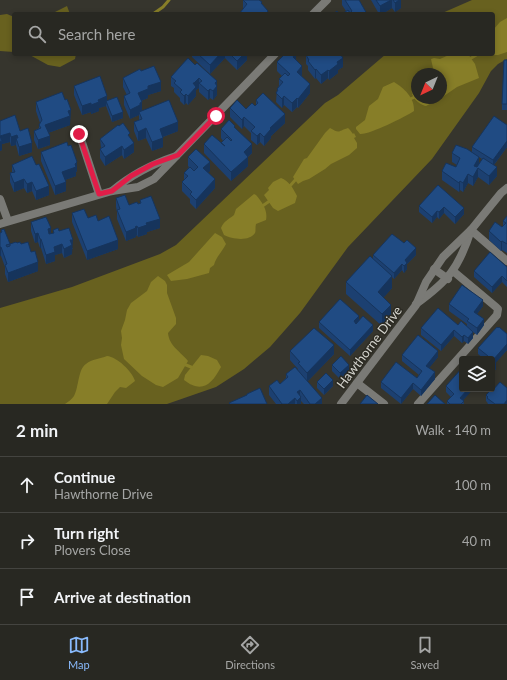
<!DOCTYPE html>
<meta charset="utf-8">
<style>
:root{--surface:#282822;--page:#30302a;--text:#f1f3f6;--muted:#a5a6a5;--line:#444440;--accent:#89bafc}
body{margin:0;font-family:Lato,sans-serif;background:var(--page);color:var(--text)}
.controls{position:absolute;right:12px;bottom:12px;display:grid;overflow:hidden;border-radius:4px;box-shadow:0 2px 6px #0003}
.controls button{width:36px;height:36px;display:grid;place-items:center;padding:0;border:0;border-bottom:1px solid var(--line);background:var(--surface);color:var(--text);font:20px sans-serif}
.compass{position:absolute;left:411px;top:68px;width:36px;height:36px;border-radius:50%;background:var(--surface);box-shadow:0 2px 6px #0003;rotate:223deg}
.stop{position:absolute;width:12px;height:12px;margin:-9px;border:3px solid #e11d48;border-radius:50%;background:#fff}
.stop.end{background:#e11d48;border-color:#fff;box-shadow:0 1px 4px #0008}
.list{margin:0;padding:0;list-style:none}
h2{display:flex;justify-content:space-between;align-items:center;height:52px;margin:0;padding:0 16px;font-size:17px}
h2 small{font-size:13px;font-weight:400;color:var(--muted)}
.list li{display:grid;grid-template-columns:26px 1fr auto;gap:12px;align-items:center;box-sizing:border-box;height:56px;padding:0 16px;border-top:1px solid var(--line)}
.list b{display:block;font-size:15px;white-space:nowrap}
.list p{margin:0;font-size:13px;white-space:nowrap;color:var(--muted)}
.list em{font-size:13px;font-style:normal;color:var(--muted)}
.icon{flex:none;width:22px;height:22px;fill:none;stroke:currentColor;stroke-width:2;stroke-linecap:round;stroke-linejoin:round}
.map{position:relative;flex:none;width:507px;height:404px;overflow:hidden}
.search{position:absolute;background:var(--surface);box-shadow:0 2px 6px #0003;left:12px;right:12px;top:12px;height:44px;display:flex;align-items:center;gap:10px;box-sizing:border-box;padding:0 14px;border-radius:4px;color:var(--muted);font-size:15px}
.sheet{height:220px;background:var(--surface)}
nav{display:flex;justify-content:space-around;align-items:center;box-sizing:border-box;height:56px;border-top:1px solid var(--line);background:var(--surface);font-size:11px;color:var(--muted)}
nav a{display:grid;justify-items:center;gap:2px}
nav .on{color:var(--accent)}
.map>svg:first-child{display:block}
.green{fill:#68611f;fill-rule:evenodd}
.water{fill:#877e28}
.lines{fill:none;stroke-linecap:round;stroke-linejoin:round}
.stream{stroke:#877e28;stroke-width:3}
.street{stroke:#7a7a76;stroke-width:8}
.wall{fill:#1c4071;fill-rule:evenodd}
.shaded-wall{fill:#16345c}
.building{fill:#204b83;stroke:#16345c}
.route{stroke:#e11d48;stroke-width:5}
.labels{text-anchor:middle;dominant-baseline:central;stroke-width:3;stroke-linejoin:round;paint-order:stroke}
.street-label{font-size:13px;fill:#d4d4ce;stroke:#2c2b23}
</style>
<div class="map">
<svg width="507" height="404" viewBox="0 0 507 404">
<rect width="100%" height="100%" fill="#36352d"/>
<g class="green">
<path d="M472,0H507V59L498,64L491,71L479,93L432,159L348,247L300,313L270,347L244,369L216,387L167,404H0V308L72,287L160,254L176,245L325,103L338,95L386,54H493V14H440ZM417,74H441V98H417Z"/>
<polygon points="67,6 70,14 51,14"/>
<polygon points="7,14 14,17 14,52 0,51 0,15"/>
<polygon points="28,54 76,54 75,59 60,67 48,65"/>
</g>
<g class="water">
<polygon points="507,18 507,52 498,55 476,55 477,54 493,54 493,30 500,22"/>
<polygon points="451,54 468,54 475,64 479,78 457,87 441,98 441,74 428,74 433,68 431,59 434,58 440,59"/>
<path d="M394,82C404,88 415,98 414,111C405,117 369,135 360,134L356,129V127L365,120L369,106L378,99L383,87Z"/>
<path d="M417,84V98H441L426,106C420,105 410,97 412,89C413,88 416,85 417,84Z"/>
<path d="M330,128C340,134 338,131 348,128L350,130L353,134L354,133L356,137L354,138L357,143V148L349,155L331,164L325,169L309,179L303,181L298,184L293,177L304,159L307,158L325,133Z"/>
<path d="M281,178C289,181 293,188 297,196L295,203L278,211L273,208L264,195L269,190L268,188L273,182Z"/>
<path d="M254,194L256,195C262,202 268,210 266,220L256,224C255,227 256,231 255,233C249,242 232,239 224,235L221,228C224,221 229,219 234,215L236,209Z"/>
<path d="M215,233L222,237L226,244C222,252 216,257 214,265L210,268L209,273L187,279L171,281L167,275L189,262Z"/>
<path d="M158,276L165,281L167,285V293L176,318V324L168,333C169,346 181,352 188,361L178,378L163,387L156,385L142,376L124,359L121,345L122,338L121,331L125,320L127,310L131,303L147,291L151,282Z"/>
<path d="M201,355L208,356L217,360L221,367C212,384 202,394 184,380L185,375Z"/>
<path d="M107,356C117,357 132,371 135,381L126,388L120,387L115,392L107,404H65C68,402 72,399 74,396C79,387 78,369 86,364C92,359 100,359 107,356Z"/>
</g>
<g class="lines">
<g class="stream">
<polyline points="153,14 163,7 169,0"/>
<polyline points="468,60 478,54"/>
<polyline points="408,100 417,96"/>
<polyline points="289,187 297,178"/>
<polyline points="261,207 271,200"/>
<polyline points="186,365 191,367"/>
</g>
<g class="street">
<polyline points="313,14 327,0"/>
<polyline points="79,133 99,194"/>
<path d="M112,191C132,174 152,164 176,156"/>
<polyline points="0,199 8,221"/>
<polyline points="0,224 112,191 138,187 154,179 275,54"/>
<polyline points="471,230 507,261"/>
<polyline points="434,269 448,279"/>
<path d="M416,304C448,281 459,268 471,230"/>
<polyline points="357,383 384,404"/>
<polyline points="341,404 416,305 426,282 443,257 471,230 501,193 507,188"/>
<polyline points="418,404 497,315 498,309 496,307 453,271"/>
</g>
</g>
<g class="wall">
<polygon points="243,0 262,4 268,14 243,9"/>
<polygon points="342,0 359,0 367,14 342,14 346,11 342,5"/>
<polygon points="371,0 401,0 401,8 395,12 392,8 382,14 379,14"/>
<polygon points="192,54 247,54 247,60 237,70 225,58 210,74 192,57"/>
<polygon points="296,54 296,59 302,75 301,76 310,93 298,108 297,107 292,112 284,105 282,108 276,102 277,89 279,86 279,79 282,76 277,71 277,62"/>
<polygon points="340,54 343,67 338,70 338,73 329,80 328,78 321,84 316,78 315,79 308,70 308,66 306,64 306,55"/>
<polygon points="188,58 217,85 217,95 213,100 210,98 208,100 199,92 199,88 196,90 196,96 188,105 186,103 184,105 180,101 180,98 174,92 174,88 171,86 171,77"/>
<polygon points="507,60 507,110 502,110 502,104"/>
<polygon points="141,71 161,91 148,95 148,98 141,101 142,111 178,131 163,137 163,147 152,151 146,138 138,141 134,131 134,122 139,120 139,115 130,119 124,105 124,96 127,95 123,87 123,78"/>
<polygon points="74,86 107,100 123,118 112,122 106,106 99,108 99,111 91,114 91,112 82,115 74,95"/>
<polygon points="256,100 285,123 271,136 271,138 264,146 260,142 257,145 251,140 251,133 244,126 242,129 230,117 230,108 246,109 255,106 256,105"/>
<polygon points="36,102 71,119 70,119 70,125 48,133 50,145 38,149 34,140 34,131 39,128 39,125 40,123 36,111"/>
<polygon points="0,121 20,131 32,152 19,156 16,145 11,146 10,142 2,144 2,150 0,151"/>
<polygon points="235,128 252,153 248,157 248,166 231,181 204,153 204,144 221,143 223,141 221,138 221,129"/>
<polygon points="130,138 134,152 124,159 122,155 105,166 100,158 100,149 101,148 100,139"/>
<path d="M472,147H507L494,165L497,176L489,185L478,177L473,186L468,183L463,192L460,190L459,192L442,180V171L456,167L457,165L452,162V153H472ZM479,157L482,159L479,164Z"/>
<polygon points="41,152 77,171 76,172 76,176 65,180 66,191 55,195 41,161"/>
<polygon points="188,157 210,171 208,172 215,188 196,209 190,203 190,199 182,191 182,182 184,180 184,173 189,167 188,166"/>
<polygon points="12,165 49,195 36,200 32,191 27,193 24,188 14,192 10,182 10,173 12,173"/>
<polygon points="438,185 464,214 455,224 444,213 439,219 437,217 432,223 419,212 419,206"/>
<polygon points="116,198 129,205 138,204 140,203 140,200 160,228 147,232 147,234 138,237 137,235 136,236 136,237 126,241 117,219 117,212 116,207"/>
<polygon points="72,213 88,218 98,221 118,249 87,260 72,222"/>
<polygon points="507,216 507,253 502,250 501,251 489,240 489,231 502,227 503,226 503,221"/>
<polygon points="31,222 51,234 53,233 53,230 59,231 73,249 72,249 72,254 64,258 62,253 55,255 55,261 46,264 41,248 40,248 38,242 35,243 31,231"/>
<polygon points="1,230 10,244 17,243 21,244 38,271 8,282 5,274 5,267 1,256 0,256"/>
<polygon points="373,255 416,255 407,264 407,269 404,273 402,270 394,279 392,277 392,288 383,298 391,316 382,326 346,294 346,282 373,259"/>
<polygon points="507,267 507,287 502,282 492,293 474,277 474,271"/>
<polygon points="449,304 483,306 477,314 484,325 477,335 473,332 473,338 468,344 464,341 462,343 454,336 441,351 421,335 421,328 458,325 467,326 467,324 449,311"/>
<polygon points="359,321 373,331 350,356 319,328 319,322"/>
<polygon points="497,327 498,328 499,327 507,334 507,333 507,350 496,362 496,369 492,374 492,359 484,359 478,354 478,348"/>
<polygon points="290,351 334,354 307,382 322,404 304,404 301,401 301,404 276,404 269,395 269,386 280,384 286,378 286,374 298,372 298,369 290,360"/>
<polygon points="402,355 438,357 429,368 435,379 421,396 413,389 401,404 381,388 381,382 417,378 419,375 402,361"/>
<polygon points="332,365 349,371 340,379 332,371"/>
<polygon points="317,382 333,386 324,395 317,388"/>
<polygon points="446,386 462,389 473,389 463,400 464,404 447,404 447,401 451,397 446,392"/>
<polygon points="486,395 507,404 488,404 487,402 486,401"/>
</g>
<g class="shaded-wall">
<polygon points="391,0 392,0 392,8 382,14 380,14 380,6"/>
<polygon points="399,0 401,0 401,8 395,12 395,3"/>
<polygon points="220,54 225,54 225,58 210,74 210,65"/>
<polygon points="244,54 247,54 247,60 237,70 237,61"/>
<polygon points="295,54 296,54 296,62 293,57"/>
<polygon points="339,54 340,54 340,60 343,58 343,67 338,70 338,73 329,80 329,71 337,62"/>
<polygon points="302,66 302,75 297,81 297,72"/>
<polygon points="316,69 316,78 315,79 315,70"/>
<polygon points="328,70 328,78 321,84 321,75"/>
<polygon points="199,78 199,88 196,90 196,96 188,105 188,96 194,88 194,83"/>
<polygon points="217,81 217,87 217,86 217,95 213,100 213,91 215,83"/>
<polygon points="161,82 161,91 148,95 148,98 138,102 138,93 148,86"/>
<polygon points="310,84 310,93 298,108 298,99"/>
<polygon points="210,89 210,98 208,100 208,91"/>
<polygon points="186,94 186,103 184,105 184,96"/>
<polygon points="107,96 107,105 106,101 106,106 99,108 99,111 91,114 91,105 98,100"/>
<polygon points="284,96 284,105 282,108 282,99"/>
<polygon points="297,98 297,107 292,112 292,103"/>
<polygon points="142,102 142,111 139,112 139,115 130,119 130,110"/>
<polygon points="91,103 91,112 82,115 82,106"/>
<polygon points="71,110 70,125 45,134 45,125 68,111"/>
<polygon points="123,112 123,118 112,122 112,116"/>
<polygon points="285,114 285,123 271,136 271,138 264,146 264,137 270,128"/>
<polygon points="244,117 244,126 242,129 242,120"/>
<polygon points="178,122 178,131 160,138 160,129"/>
<polygon points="146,128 146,138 138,141 138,132"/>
<polygon points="10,133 10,142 2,144 2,150 0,151 0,136"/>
<polygon points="260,133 260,142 257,145 257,136"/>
<polygon points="17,135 17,142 16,138 16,145 11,146 11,137"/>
<polygon points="50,136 50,145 38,149 38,140"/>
<polygon points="163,138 163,147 152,151 152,142"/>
<polygon points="507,141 507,147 493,166 493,160"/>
<polygon points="32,143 32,152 19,156 19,147"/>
<polygon points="134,143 134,152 124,159 124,150"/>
<polygon points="252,144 252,153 245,159 248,157 248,166 231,181 231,172 244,152"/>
<polygon points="122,146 122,155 105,166 105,157"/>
<polygon points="479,157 479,166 474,175 474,166"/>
<polygon points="77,162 77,171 76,172 76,176 62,181 62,172"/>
<polygon points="210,162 210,171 203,177 203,168"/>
<polygon points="497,167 497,176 489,185 489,176"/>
<polygon points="478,168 478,177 473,186 473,177"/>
<polygon points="468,174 468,183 463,192 463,183"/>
<polygon points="24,179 24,188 14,192 14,183"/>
<polygon points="215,179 215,188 196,209 196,200"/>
<polygon points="460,181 460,190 459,192 459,183"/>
<polygon points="32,182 32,191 27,193 27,184"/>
<polygon points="66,182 66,191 55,195 55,186"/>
<polygon points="49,186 49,195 36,200 36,191"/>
<polygon points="444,207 444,213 439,219 439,212"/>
<polygon points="464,208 464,214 455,224 455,217"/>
<polygon points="437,211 437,217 432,223 432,217"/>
<polygon points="160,219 160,228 147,232 147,234 138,237 138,228 146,223"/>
<polygon points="137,226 137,235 136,236 136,237 126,241 126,232"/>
<polygon points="51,228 51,237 48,229"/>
<polygon points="38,233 38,242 35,243 35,234"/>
<rect x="40" y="239" width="1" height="9"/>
<polygon points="70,240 73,240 72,254 64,258 64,249"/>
<polygon points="118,240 118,249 87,260 87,251"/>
<polygon points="502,241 502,250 501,251 501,242"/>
<polygon points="62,244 62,253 55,255 55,261 46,264 46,255 54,247"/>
<rect x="0" y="247" width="1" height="9"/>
<polygon points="416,248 416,255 407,264 407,269 404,273 404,266 405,260"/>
<polygon points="38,262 38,271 8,282 8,273"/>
<polygon points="402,264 402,270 394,279 394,273"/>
<polygon points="392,276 392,288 378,304 378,292"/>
<polygon points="502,276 502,282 492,293 492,287"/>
<polygon points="483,300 483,306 474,318 474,312"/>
<polygon points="391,305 391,316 382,326 382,314"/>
<polygon points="359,316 359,322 354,327 354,321"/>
<polygon points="484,319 484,325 477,335 477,328"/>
<polygon points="373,325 373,331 350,356 350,350"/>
<polygon points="454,330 454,336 441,351 441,345"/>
<polygon points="473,332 473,338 468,344 468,338"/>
<polygon points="464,335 464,341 462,343 462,337"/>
<polygon points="507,344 507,350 493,366 493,360"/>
<polygon points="334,345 334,354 307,382 307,373"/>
<polygon points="438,351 438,357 426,372 426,366"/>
<polygon points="496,363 496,369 492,374 492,368"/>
<polygon points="349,365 349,371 340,379 340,373"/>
<polygon points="435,372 435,379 421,396 421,390"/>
<polygon points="333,380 333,386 324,395 324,389"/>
<polygon points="413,383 413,389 401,404 401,398"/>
<polygon points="468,389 473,389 460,404 460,398"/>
<polygon points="300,390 300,399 297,392"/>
<polygon points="301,397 301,404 297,404 297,401"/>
<polygon points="295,398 295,404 288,404"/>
<polygon points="322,398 322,404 315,404"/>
<polygon points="507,400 507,404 504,404"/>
</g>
<g class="building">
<polygon points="243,0 259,0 262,2 261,3 268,11 266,14 239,14 247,4"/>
<polygon points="345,0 359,0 367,14 342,14 348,10 350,13 352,11"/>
<polygon points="376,0 391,0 380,6"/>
<polygon points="393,0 399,0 395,3"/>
<polygon points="337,11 339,14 333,14"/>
<polygon points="198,54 220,54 210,65"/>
<polygon points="230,54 244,54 237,61"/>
<polygon points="285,54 295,54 293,57 302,66 297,72 310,84 298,99 297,98 292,103 284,96 282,99 276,93 278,90 277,89 283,82 279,79 285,73 288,76 290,74 277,62"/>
<polygon points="308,54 340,54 343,58 337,62 338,64 329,71 328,70 321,75 316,69 315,70 308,61 309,60 306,55"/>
<polygon points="188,58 195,65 197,63 217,81 215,83 217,86 213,91 210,89 208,91 199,83 202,81 199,78 194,83 193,83 196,87 188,96 186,94 184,96 180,92 182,90 174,83 176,81 171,77"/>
<polygon points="504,60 507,60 507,104 502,104"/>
<polygon points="154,66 161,82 148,86 148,89 138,93 142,102 140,103 140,105 130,110 124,96 130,93 123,78 140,69 141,71"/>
<polygon points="100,76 107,96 98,100 99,102 91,105 91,103 82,106 74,86"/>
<polygon points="62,92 65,100 67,99 71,110 68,111 70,116 45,125 50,136 38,140 34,131 41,128 39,125 42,120 36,102"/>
<polygon points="263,93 285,114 270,128 271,129 264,137 260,133 257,136 251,131 255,127 244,117 242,120 230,108 237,100 246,109 252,103 255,106 258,103 256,100"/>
<polygon points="117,97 123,112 112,116 106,101"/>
<polygon points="169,100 178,122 160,129 163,138 152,142 146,128 138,132 134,122 142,119 139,112"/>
<polygon points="15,115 20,131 28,128 32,143 19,147 16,138 18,138 17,135 11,137 10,133 0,136 2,141 0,142 0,121"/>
<polygon points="494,116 507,125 507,141 493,160 472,147"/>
<polygon points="229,120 235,126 234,127 252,144 244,152 248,157 231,172 204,144 212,135 225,146 221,143 227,137 231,141 232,140 221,129"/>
<polygon points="123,123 130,133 128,135 134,143 124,150 122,146 105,157 100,149 105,146 100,139 118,125 119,126"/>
<polygon points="67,142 68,146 71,145 77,162 75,164 76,167 62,172 66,182 55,186 41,152"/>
<polygon points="456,145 467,149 479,157 474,166 477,167 483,158 497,167 489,176 478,168 473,177 468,174 463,183 460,181 459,183 442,171 446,163 456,167 460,158 452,153"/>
<polygon points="196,149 210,162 203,168 215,179 196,200 190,194 192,192 182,182 188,176 184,173 190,167 194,171 198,167 188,157"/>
<polygon points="32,156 36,165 39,164 49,186 36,191 32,182 27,184 24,179 14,183 10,173 15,172 12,165"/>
<polygon points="438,185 464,208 455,217 444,207 439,212 437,211 432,217 419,206"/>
<polygon points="125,195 129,205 137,202 138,204 141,203 140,200 151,196 160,219 146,223 147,225 138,228 137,226 135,227 136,228 126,232 117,210 120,209 116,198"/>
<polygon points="84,209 88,218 96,215 98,221 109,216 118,240 87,251 72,213"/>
<polygon points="507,216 507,244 502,241 501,242 489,231 495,222 502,227 506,223 503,221"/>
<polygon points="46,217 51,228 48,229 49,234 54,233 53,230 58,228 59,231 69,228 73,240 70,240 72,245 64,249 62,244 54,247 55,252 46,255 41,239 40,239 38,233 35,234 31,222"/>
<polygon points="4,229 10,244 6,245 7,247 10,246 10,244 16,242 17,243 20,242 21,244 28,242 31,252 35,251 38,262 8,273 5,265 7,264 1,247 0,247 0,233 2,232 1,230"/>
<polygon points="392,234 404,243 407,240 416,248 405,260 407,263 404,266 402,264 394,273 373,255"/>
<polygon points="490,252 507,267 507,281 502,276 492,287 474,271"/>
<polygon points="370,256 392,276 378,292 391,305 382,314 346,282"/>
<polygon points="462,285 483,300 474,312 484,319 477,328 467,321 469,319 449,304"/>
<polygon points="340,299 359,316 354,321 356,324 363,316 373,325 350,350 319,322"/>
<polygon points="438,308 458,325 461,321 473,332 468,338 464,335 462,337 454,330 441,345 421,328"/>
<polygon points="497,327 498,328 499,327 507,334 507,333 507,344 493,360 496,363 492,368 492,359 485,359 488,356 478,348"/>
<polygon points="314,328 334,345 307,373 298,363 300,362 290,351"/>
<polygon points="418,335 438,351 426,366 435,372 421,390 413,383 401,398 381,382 396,362 417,378 422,371 402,355"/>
<polygon points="341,356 349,365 340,373 332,365"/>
<polygon points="295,367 322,398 315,404 310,404 300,390 297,392 301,397 297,401 295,398 288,404 282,404 269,386 277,380 280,384 288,377 286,374"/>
<polygon points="462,368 462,389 468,389 460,398 464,401 461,404 450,404 447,401 454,394 446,386"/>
<polygon points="326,373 333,380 324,389 317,382"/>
<polygon points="500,382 507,388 507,400 504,404 495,404 487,398 488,397 486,395 491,390 492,391"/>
<polygon points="260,388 267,404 230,404 229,403 247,395 247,394"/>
<polygon points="367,395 378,404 360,404"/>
<polygon points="435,395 445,404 427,404"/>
</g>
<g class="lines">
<polyline class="route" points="79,134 99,194 112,191 131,176 153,164 178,155 216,116"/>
</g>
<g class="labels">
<g class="street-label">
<text transform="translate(369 347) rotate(-53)">Hawthorne Drive</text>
</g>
</g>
</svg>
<div class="controls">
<button><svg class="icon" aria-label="layers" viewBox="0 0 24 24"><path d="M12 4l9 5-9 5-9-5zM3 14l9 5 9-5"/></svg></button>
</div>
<svg class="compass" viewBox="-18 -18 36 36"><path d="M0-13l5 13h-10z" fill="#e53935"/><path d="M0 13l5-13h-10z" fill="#a5a6a5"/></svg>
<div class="stop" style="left:216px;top:116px"></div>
<div class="stop end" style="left:79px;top:134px"></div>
<div class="search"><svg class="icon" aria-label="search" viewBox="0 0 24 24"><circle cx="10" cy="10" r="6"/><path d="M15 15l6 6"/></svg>Search here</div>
</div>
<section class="sheet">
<h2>2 min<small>Walk · 140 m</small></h2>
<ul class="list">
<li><svg class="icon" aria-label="ahead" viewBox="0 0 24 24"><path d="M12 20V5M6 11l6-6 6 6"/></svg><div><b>Continue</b><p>Hawthorne Drive</p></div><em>100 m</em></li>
<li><svg class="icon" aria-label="right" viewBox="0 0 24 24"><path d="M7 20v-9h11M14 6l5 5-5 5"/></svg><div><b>Turn right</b><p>Plovers Close</p></div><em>40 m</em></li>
<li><svg class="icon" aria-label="arrive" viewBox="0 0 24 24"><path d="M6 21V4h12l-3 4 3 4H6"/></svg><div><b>Arrive at destination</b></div></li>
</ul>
</section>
<nav>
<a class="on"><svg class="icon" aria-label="map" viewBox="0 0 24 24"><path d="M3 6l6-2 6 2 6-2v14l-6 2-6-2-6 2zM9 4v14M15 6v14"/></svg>Map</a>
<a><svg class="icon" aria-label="directions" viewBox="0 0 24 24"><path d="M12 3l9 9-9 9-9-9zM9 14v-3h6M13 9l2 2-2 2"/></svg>Directions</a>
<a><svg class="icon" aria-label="saved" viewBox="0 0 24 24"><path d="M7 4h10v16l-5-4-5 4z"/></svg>Saved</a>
</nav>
